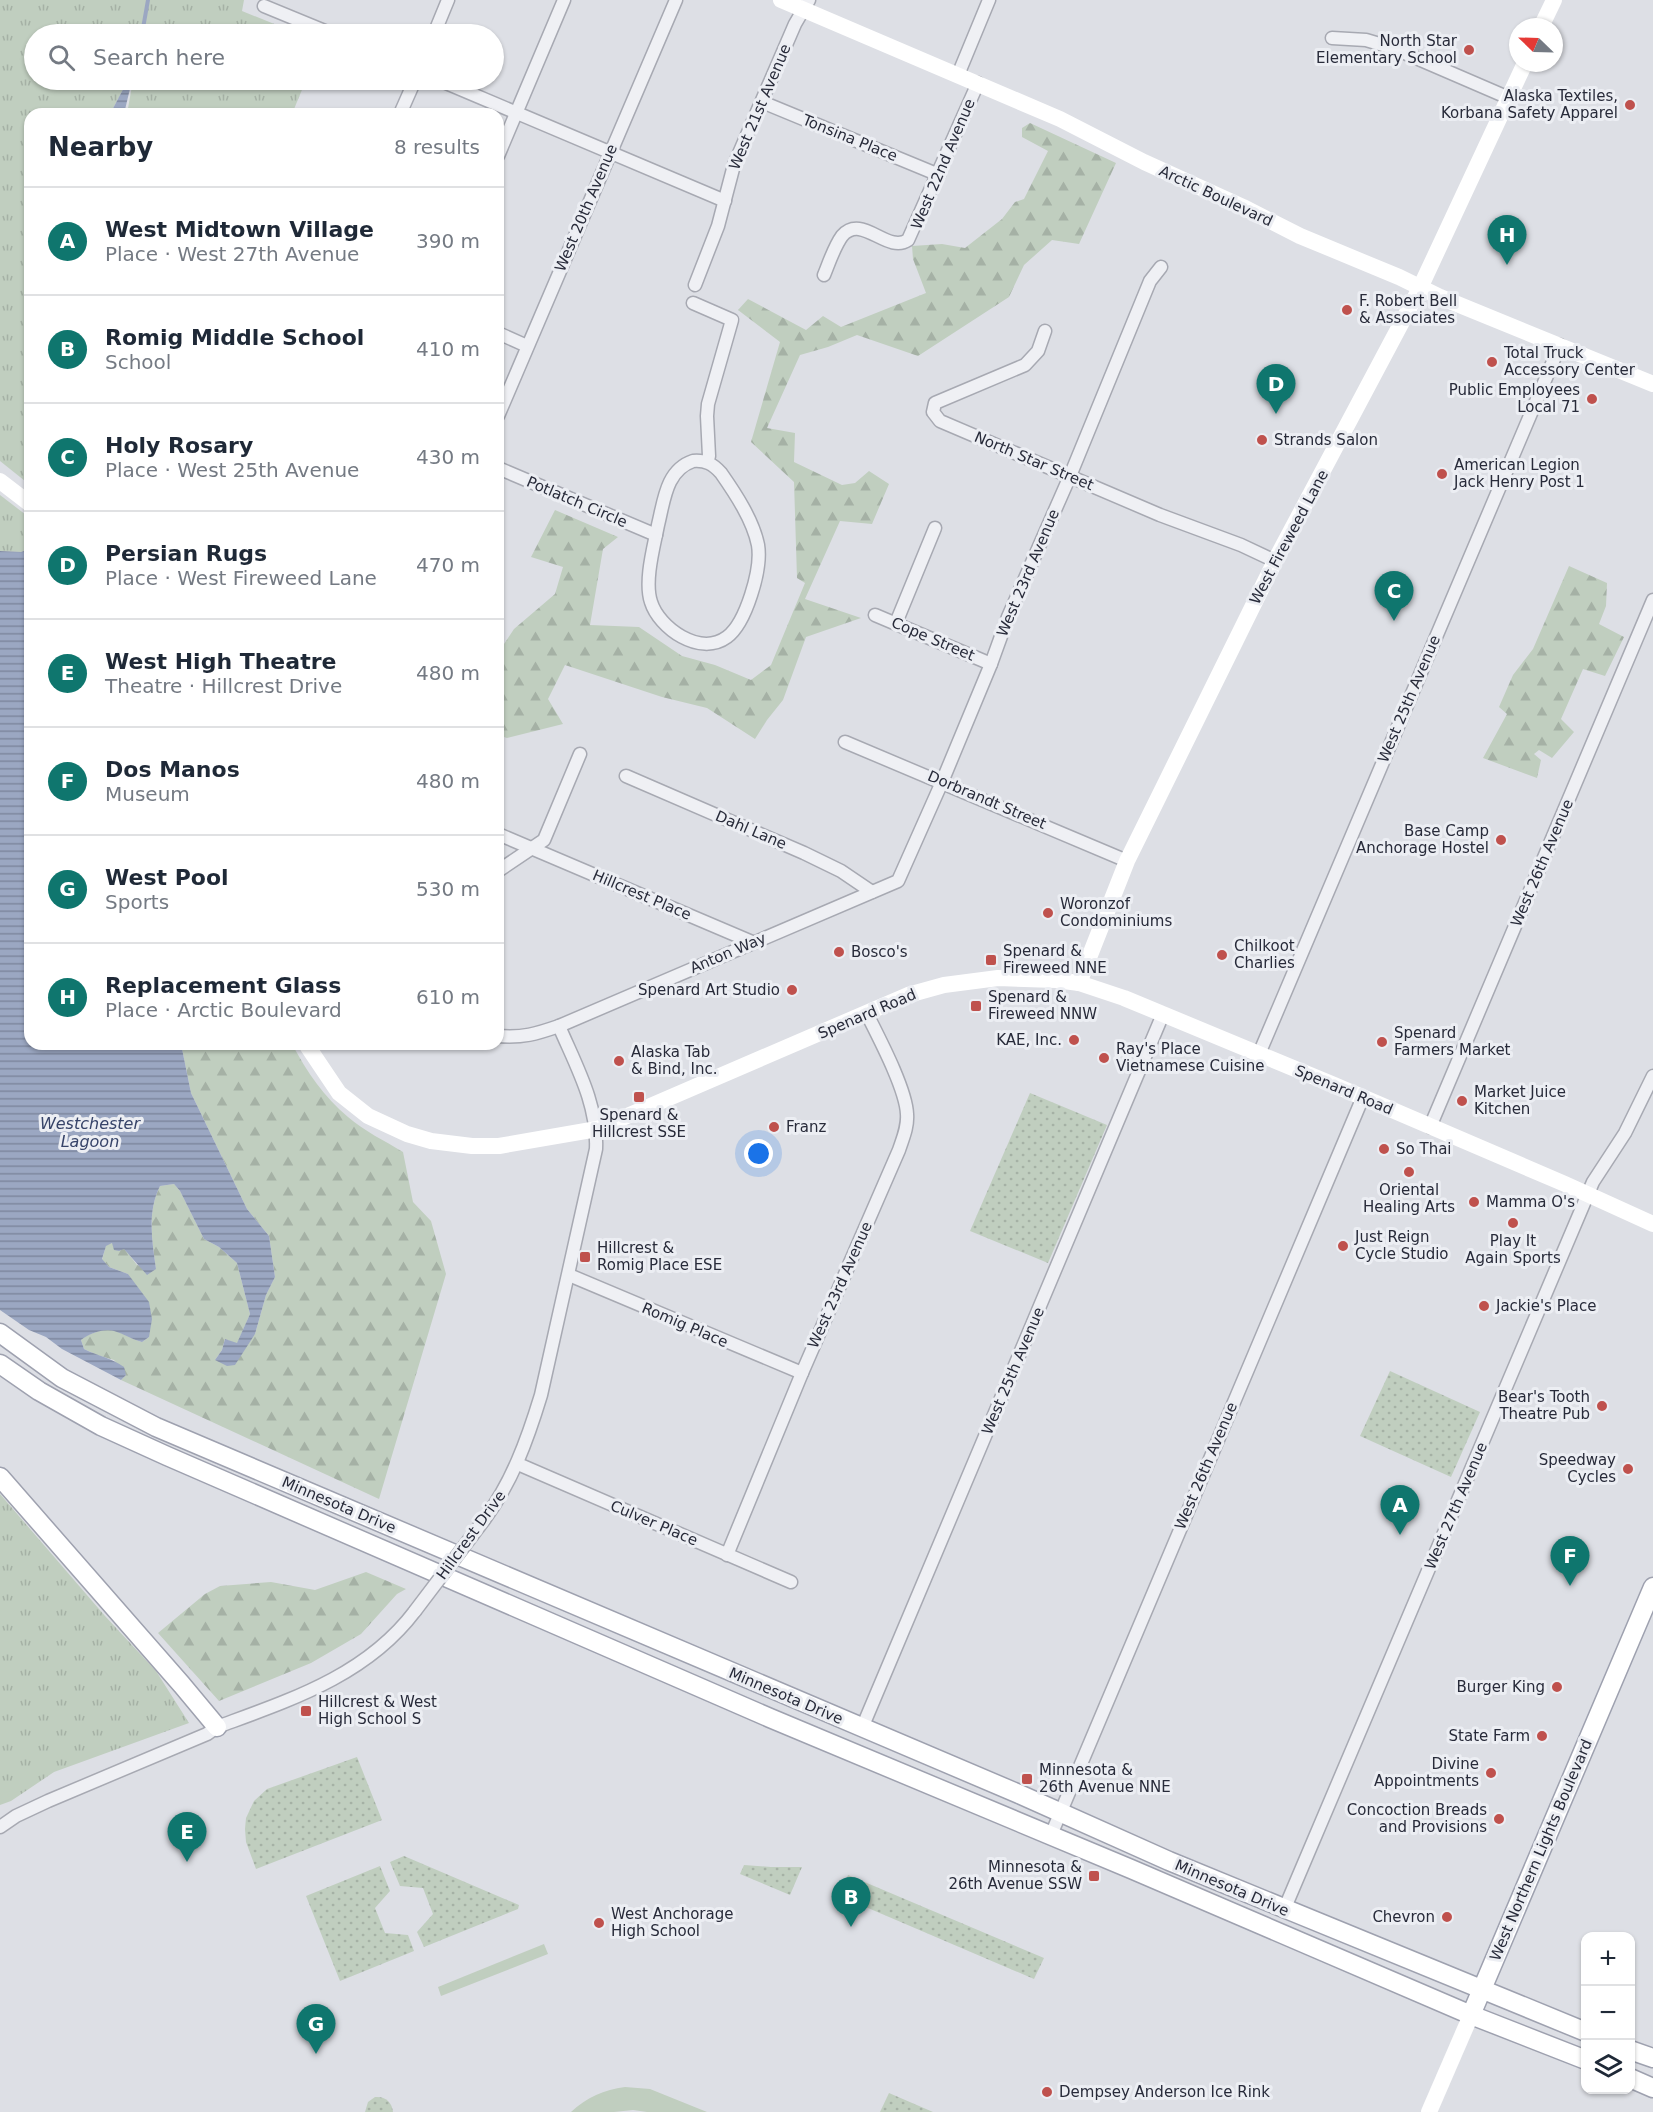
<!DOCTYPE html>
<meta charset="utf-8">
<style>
:root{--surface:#fff;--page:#f6f6f7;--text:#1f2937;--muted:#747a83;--line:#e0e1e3;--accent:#0f766e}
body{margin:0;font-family:"DejaVu Sans",sans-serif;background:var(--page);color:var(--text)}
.controls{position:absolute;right:18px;bottom:18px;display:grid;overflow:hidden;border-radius:12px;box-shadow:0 2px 4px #0004}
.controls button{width:54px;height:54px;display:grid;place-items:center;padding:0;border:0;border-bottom:2px solid var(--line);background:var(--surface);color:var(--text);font:30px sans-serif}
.compass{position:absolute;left:1509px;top:18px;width:54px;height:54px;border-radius:50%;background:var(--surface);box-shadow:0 2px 4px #0004;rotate:293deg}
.you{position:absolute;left:759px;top:1154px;width:21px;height:21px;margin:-15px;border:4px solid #fff;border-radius:50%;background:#1a73e8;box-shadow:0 0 0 9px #1a73e833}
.badge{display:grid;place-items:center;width:39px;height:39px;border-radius:50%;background:var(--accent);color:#fff;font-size:20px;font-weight:700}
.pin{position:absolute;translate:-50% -50px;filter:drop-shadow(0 2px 3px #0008)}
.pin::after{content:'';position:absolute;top:32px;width:21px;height:18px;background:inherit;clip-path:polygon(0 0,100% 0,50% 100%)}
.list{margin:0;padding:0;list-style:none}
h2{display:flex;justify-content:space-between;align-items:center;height:78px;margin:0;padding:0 24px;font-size:26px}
h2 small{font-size:20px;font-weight:400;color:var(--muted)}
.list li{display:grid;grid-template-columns:39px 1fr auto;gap:18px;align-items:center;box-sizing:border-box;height:108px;padding:0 24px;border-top:2px solid var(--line)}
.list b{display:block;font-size:22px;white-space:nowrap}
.list p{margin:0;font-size:20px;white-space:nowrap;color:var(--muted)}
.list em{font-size:20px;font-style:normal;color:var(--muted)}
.icon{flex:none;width:33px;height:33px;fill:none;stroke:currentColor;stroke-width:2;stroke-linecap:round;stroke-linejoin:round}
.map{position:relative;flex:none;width:1653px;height:2112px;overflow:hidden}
.search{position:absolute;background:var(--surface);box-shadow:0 2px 4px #0004;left:24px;top:24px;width:480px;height:66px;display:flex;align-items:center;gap:15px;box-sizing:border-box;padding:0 21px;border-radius:33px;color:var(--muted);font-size:22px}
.panel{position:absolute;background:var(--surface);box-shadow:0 2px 4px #0004;left:24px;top:108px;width:480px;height:942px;border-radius:18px}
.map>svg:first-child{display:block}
.grass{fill:url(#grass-dots)}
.forest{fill:url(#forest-firs)}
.park{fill:url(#park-tufts)}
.garden{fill:#c0cebf}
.water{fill:url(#water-rules)}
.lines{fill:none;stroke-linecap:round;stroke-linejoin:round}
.stream{stroke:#9ba7c2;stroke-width:4}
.minor-casing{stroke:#a7a9b2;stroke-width:15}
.primary-casing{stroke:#9ea1af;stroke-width:21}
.minor{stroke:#eff0f4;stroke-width:12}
.secondary{stroke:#fff;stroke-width:16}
.primary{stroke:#fff;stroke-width:18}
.minor-bridge-casing{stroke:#a7a9b2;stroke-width:15;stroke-linecap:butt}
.minor-bridge{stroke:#eff0f4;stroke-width:12}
.poi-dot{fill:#bf514d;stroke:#eceef3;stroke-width:2}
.labels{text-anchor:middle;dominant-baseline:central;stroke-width:6;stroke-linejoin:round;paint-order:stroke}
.poi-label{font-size:15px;fill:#282b3a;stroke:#eceef3;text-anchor:start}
.street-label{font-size:15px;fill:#282b3a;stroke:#eceef3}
.water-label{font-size:16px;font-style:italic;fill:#374469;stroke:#eceef3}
</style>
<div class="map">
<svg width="1653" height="2112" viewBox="0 0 1653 2112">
<defs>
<pattern id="grass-dots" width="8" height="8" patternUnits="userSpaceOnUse" patternTransform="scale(1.5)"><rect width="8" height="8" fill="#c0cebf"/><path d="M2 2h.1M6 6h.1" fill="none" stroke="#a5b1a5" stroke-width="1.8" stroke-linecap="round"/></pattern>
<pattern id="forest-firs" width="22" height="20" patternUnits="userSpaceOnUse" patternTransform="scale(1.5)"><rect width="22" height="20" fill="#c0cebf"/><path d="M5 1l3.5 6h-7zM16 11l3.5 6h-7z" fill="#a5b1a5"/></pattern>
<pattern id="park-tufts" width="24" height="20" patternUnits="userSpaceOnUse" patternTransform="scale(1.5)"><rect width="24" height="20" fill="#c0cebf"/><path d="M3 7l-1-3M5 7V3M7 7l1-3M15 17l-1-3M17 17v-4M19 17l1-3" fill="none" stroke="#a5b1a5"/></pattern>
<pattern id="water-rules" width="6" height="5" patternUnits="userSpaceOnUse" patternTransform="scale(1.5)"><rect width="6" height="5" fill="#9ba7c2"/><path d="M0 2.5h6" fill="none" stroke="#7e889f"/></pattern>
</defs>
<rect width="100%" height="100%" fill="#dddfe5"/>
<g class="grass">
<polygon points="1030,1093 1107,1125 1048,1263 970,1231"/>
<polygon points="1390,1371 1480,1412 1451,1477 1360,1436"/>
<polygon points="357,1757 382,1820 256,1869 246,1842 245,1829 246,1818 254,1801 267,1789"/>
<polygon points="404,1856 519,1905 518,1909 424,1947 417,1932 433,1914 423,1888 400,1886 390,1862"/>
<polygon points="744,1865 771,1867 802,1867 790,1895 740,1874"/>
<polygon points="380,1866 390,1891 375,1908 385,1933 408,1935 414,1951 340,1981 306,1896"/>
<polygon points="848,1875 1044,1958 1034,1979 840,1896"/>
<polygon points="889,2093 933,2112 880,2112"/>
<path d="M375,2097C385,2096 392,2102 393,2112H365L368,2102Z"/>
</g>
<g class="forest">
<polygon points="1030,123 1116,163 1079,244 1052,240 1024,265 1009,297 918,356 857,335 828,347 800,355 767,428 795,433 794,462 842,485 855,483 869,471 889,484 872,524 840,521 805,599 861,618 806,637 783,700 767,720 755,739 707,708 662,697 565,665 548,699 563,724 507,738 498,735 498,653 514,629 555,594 563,567 531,557 555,510 618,537 603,549 590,625 639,627 682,656 715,665 751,680 771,665 805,583 797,578 794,482 751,442 780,342 738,310 748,299 806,330 823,316 841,327 926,293 913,259 912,246 942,244 965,248 1002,219 1015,202 1024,199 1048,151 1022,137 1022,128"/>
<polygon points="1569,566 1607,583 1606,606 1599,624 1624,637 1605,676 1583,669 1561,719 1574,732 1552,758 1539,750 1534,754 1541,760 1537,778 1483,758 1507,714 1499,707 1513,675 1533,649"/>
<path d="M181,1044H292C307,1072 324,1097 348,1117C364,1131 385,1141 403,1152L413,1202L431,1221L446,1274L379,1499L121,1380L126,1375L114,1360L97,1355L84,1349L81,1340C88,1334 104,1328 114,1330C123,1333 131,1339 142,1342L149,1337L128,1274L109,1267L102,1260L106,1245L112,1243L124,1248L137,1265L156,1269C152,1241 147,1212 160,1186L174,1184L180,1191L204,1239L219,1247L237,1263L250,1314L237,1344L225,1339L222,1350L215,1360L255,1334L266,1295L275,1277L269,1236L247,1209L191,1093Z"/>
<polygon points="366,1572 406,1589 397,1594 361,1634 311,1663 219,1701 158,1633 205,1594 220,1586 271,1582 315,1590"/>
</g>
<g class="park">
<polygon points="0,0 244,0 242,11 299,34 34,34 34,80 128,80 110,114 30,114 30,485 0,461"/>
<polygon points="133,80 306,80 292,114 127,114"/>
<polygon points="0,495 30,518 30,549 21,552 0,551"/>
<polygon points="0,1494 105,1616 156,1671 189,1723 54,1772 11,1801 0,1805"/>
</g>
<g class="garden">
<polygon points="544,1944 548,1954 441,1996 438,1987"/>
<path d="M625,2087L650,2089L707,2112H647L633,2110L614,2112H571C587,2097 604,2090 625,2087Z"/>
</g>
<g class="water">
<polygon points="128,80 132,80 124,114 110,114"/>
<path d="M30,549V1044H181L191,1093L247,1209L269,1236L275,1277L266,1295L255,1334L235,1365L227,1366L215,1360L222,1350L225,1339L237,1343L250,1314L237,1263L219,1247L204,1239L180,1191L174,1184L160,1186C147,1212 152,1241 156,1269L147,1275L124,1249L119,1251L114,1250L112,1243L106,1246L102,1259L109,1267L128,1274L149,1302L152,1319L149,1337L142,1342C131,1339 124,1334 114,1331C104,1328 88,1334 81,1340L84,1349C98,1356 112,1358 124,1367L126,1375L121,1380L62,1349L46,1337L29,1330L0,1310V551L21,552Z"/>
</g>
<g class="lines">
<polyline class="stream" points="142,34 148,0"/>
<defs>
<g id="minor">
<polyline points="264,6 332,34"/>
<polyline points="434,34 448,0"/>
<polyline points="1332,38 1366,40 1393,48 1509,98"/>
<polyline points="958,75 989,0"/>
<polyline points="439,80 725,201"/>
<polyline points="762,102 939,175"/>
<polyline points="400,114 415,80"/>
<polyline points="498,156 564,0"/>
<path d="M824,275C829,263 834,247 842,236C862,213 887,254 908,240L978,83"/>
<polyline points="695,285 718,226 734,165 795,24 809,0"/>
<polyline points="693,303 732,320 708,404 707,416 709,456 707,462"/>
<polyline points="1045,331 1038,351 1025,365 935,403 933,412 940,421 1160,515 1241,545 1275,561"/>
<polyline points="498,333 527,346"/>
<polyline points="498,416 676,0"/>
<path d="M693,461C706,460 713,464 721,473C735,493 753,520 758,545C762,569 746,623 727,637C700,657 659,628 651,602C644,581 654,546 658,525C664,501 666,470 693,461Z"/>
<polyline points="498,468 656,535"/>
<polyline points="875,615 991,664"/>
<polyline points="896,623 935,528"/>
<polyline points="845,742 1127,861"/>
<polyline points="626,776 804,853 841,871 872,892"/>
<polyline points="498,834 752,942"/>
<polyline points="498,871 544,840 580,754"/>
<path d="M498,1036C523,1038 536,1034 559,1026L898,881L942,782L991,664L1008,617L1070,476L1150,281L1161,267"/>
<polyline points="1259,1054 1560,345"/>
<polyline points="1430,1127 1653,600"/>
<polyline points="569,1275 802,1373"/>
<polyline points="518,1464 791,1582"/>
<path d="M484,1520C512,1482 527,1441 541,1395L596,1149C598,1104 576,1066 559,1026"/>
<path d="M727,1555L802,1373L899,1150C903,1138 908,1127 907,1114C906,1089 879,1038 867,1014"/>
<polyline points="862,1728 1163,1014"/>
<path d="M0,1827L16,1816L48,1801L207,1734L217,1727C290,1700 366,1676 415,1611"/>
<polyline points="1051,1835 1363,1097"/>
<polyline points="1284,1910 1593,1182 1625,1133 1653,1076"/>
</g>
<g id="primary">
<polyline points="0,1333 62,1378 156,1427 1019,1794 1169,1861 1586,2032"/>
<polyline points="0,1364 39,1391 101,1426 167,1456 770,1718 1131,1869 1471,2015 1586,2060"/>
<polyline points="0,1477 182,1685 217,1727"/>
<polyline points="1471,2015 1653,1587"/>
<polyline points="1630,2050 1653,2058"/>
<polyline points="1630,2078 1653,2088"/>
</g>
</defs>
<use href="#minor" class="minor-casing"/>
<use href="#primary" class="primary-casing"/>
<use href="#minor" class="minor"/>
<g class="secondary">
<polyline points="781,0 1060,119 1144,162 1243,207 1300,236 1399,277 1440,297 1653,384"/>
<polyline points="1541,27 1554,0"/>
<polyline points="0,481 30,504"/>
<polyline points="1079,983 1127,861 1277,557 1420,288 1525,63"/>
<polyline points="306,1044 339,1093 368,1116 407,1134 431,1141 472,1146 499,1146 597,1129 908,995 944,985 998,978 1056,980 1079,983 1124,998 1334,1085 1565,1184 1653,1224"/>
<polyline points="1429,2112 1471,2015"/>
</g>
<use href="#primary" class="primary"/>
<defs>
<polyline id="minor-bridge" points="415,1611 484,1520"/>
</defs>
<use href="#minor-bridge" class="minor-bridge-casing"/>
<use href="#minor-bridge" class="minor-bridge"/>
</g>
<g class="poi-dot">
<circle cx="1469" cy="50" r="6"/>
<circle cx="1630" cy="105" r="6"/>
<circle cx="1347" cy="310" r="6"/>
<circle cx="1492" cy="362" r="6"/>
<circle cx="1592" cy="399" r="6"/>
<circle cx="1262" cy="440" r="6"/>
<circle cx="1442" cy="474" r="6"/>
<circle cx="1501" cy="840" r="6"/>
<circle cx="1048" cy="913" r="6"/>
<circle cx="839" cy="952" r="6"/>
<circle cx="1222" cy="955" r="6"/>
<rect x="985" y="954" width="12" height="12" rx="3"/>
<circle cx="792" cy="990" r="6"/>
<rect x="970" y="1000" width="12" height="12" rx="3"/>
<circle cx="1074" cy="1040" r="6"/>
<circle cx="1382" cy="1042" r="6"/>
<circle cx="1104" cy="1058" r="6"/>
<circle cx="619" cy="1061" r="6"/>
<rect x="633" y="1091" width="12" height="12" rx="3"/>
<circle cx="1462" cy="1101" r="6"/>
<circle cx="774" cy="1127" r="6"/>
<circle cx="1384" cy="1149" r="6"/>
<circle cx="1409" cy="1172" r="6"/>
<circle cx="1474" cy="1202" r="6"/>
<circle cx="1513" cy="1223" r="6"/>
<circle cx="1343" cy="1246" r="6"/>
<rect x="579" y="1251" width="12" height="12" rx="3"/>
<circle cx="1484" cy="1306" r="6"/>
<circle cx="1602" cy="1406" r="6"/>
<circle cx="1628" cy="1469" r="6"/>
<circle cx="1557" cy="1687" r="6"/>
<rect x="300" y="1705" width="12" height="12" rx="3"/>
<circle cx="1542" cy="1736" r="6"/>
<circle cx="1491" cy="1773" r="6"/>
<rect x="1021" y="1773" width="12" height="12" rx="3"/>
<circle cx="1499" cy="1819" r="6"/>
<rect x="1088" y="1870" width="12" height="12" rx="3"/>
<circle cx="1447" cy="1917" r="6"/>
<circle cx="599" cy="1923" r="6"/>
<circle cx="1047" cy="2092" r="6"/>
</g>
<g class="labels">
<g class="poi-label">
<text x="1457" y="41" text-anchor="end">North Star<tspan x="1457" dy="17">Elementary School</tspan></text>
<text x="1618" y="96" text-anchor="end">Alaska Textiles,<tspan x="1618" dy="17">Korbana Safety Apparel</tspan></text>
<text x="1359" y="301">F. Robert Bell<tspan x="1359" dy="17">&amp; Associates</tspan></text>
<text x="1504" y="353">Total Truck<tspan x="1504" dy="17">Accessory Center</tspan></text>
<text x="1580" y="390" text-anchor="end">Public Employees<tspan x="1580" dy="17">Local 71</tspan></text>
<text x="1274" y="440">Strands Salon</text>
<text x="1454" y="465">American Legion<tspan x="1454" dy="17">Jack Henry Post 1</tspan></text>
<text x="1489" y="831" text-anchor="end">Base Camp<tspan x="1489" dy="17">Anchorage Hostel</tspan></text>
<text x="1060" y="904">Woronzof<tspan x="1060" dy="17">Condominiums</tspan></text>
<text x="1234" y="946">Chilkoot<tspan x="1234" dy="17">Charlies</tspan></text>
<text x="1003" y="951">Spenard &amp;<tspan x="1003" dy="17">Fireweed NNE</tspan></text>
<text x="851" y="952">Bosco's</text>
<text x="780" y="990" text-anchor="end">Spenard Art Studio</text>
<text x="988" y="997">Spenard &amp;<tspan x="988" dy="17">Fireweed NNW</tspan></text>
<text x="1394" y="1033">Spenard<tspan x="1394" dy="17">Farmers Market</tspan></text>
<text x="1062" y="1040" text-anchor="end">KAE, Inc.</text>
<text x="1116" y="1049">Ray's Place<tspan x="1116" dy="17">Vietnamese Cuisine</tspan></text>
<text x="631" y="1052">Alaska Tab<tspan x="631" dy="17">&amp; Bind, Inc.</tspan></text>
<text x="1474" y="1092">Market Juice<tspan x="1474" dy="17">Kitchen</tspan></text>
<text x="639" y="1115" text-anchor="middle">Spenard &amp;<tspan x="639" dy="17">Hillcrest SSE</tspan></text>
<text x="786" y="1127">Franz</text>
<text x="1396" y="1149">So Thai</text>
<text x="1409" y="1190" text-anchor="middle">Oriental<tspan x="1409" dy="17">Healing Arts</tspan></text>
<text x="1486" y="1202">Mamma O's</text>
<text x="1355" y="1237">Just Reign<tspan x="1355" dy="17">Cycle Studio</tspan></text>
<text x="1513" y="1241" text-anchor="middle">Play It<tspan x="1513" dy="17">Again Sports</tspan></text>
<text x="597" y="1248">Hillcrest &amp;<tspan x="597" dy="17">Romig Place ESE</tspan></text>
<text x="1496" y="1306">Jackie's Place</text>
<text x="1590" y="1397" text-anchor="end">Bear's Tooth<tspan x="1590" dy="17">Theatre Pub</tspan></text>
<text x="1616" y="1460" text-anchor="end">Speedway<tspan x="1616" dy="17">Cycles</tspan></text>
<text x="1545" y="1687" text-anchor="end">Burger King</text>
<text x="318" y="1702">Hillcrest &amp; West<tspan x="318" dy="17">High School S</tspan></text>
<text x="1530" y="1736" text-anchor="end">State Farm</text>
<text x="1479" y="1764" text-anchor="end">Divine<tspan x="1479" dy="17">Appointments</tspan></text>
<text x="1039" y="1770">Minnesota &amp;<tspan x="1039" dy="17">26th Avenue NNE</tspan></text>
<text x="1487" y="1810" text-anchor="end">Concoction Breads<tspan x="1487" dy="17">and Provisions</tspan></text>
<text x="1082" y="1867" text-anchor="end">Minnesota &amp;<tspan x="1082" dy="17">26th Avenue SSW</tspan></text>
<text x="611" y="1914">West Anchorage<tspan x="611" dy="17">High School</tspan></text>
<text x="1435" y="1917" text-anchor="end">Chevron</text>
<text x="1059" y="2092">Dempsey Anderson Ice Rink</text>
</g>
<g class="street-label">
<text transform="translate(760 107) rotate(-67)">West 21st Avenue</text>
<text transform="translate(850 138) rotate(22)">Tonsina Place</text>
<text transform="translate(943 164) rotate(-67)">West 22nd Avenue</text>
<text transform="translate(1216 196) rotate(25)">Arctic Boulevard</text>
<text transform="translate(586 208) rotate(-67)">West 20th Avenue</text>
<text transform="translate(1034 461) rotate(23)">North Star Street</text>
<text transform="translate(577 502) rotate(23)">Potlatch Circle</text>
<text transform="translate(1289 537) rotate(-62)">West Fireweed Lane</text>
<text transform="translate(1028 573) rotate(-67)">West 23rd Avenue</text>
<text transform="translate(933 639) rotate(23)">Cope Street</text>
<text transform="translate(1409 699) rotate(-67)">West 25th Avenue</text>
<text transform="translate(987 800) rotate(23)">Dorbrandt Street</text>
<text transform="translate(751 830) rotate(23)">Dahl Lane</text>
<text transform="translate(1542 863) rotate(-67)">West 26th Avenue</text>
<text transform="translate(642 895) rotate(23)">Hillcrest Place</text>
<text transform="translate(728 953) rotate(-23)">Anton Way</text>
<text transform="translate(867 1014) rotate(-23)">Spenard Road</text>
<text transform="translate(1344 1090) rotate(23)">Spenard Road</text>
<text transform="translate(840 1285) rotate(-66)">West 23rd Avenue</text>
<text transform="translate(685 1325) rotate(23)">Romig Place</text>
<text transform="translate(1013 1371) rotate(-67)">West 25th Avenue</text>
<text transform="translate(1206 1466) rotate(-67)">West 26th Avenue</text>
<text transform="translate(339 1505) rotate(23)">Minnesota Drive</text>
<text transform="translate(1456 1506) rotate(-67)">West 27th Avenue</text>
<text transform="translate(654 1523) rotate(23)">Culver Place</text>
<text transform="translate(471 1535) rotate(-54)">Hillcrest Drive</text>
<text transform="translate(786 1696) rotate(23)">Minnesota Drive</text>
<text transform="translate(1541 1850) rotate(-67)">West Northern Lights Boulevard</text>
<text transform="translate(1232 1888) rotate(23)">Minnesota Drive</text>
</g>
<g class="water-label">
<text x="90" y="1123">Westchester<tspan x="90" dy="18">Lagoon</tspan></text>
</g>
</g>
</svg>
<div class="controls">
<button>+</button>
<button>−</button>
<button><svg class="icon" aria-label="layers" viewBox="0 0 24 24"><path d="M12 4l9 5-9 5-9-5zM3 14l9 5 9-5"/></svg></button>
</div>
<svg class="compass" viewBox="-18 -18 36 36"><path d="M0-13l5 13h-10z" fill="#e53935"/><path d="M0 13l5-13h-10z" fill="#747a83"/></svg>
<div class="you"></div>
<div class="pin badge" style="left:1400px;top:1535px">A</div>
<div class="pin badge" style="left:851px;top:1927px">B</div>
<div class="pin badge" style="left:1394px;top:621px">C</div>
<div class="pin badge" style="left:1276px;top:414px">D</div>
<div class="pin badge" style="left:187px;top:1862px">E</div>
<div class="pin badge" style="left:1570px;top:1586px">F</div>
<div class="pin badge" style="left:316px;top:2054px">G</div>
<div class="pin badge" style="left:1507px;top:265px">H</div>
<div class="search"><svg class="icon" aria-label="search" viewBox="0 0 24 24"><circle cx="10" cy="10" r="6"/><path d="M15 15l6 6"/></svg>Search here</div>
<section class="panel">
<h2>Nearby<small>8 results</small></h2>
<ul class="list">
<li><span class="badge">A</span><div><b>West Midtown Village</b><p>Place · West 27th Avenue</p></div><em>390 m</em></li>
<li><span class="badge">B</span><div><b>Romig Middle School</b><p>School</p></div><em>410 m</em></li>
<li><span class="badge">C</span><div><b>Holy Rosary</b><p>Place · West 25th Avenue</p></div><em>430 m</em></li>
<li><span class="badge">D</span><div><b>Persian Rugs</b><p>Place · West Fireweed Lane</p></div><em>470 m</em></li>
<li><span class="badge">E</span><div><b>West High Theatre</b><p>Theatre · Hillcrest Drive</p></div><em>480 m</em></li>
<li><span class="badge">F</span><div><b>Dos Manos</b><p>Museum</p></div><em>480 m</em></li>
<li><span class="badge">G</span><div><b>West Pool</b><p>Sports</p></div><em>530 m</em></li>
<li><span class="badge">H</span><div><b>Replacement Glass</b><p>Place · Arctic Boulevard</p></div><em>610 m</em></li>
</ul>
</section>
</div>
